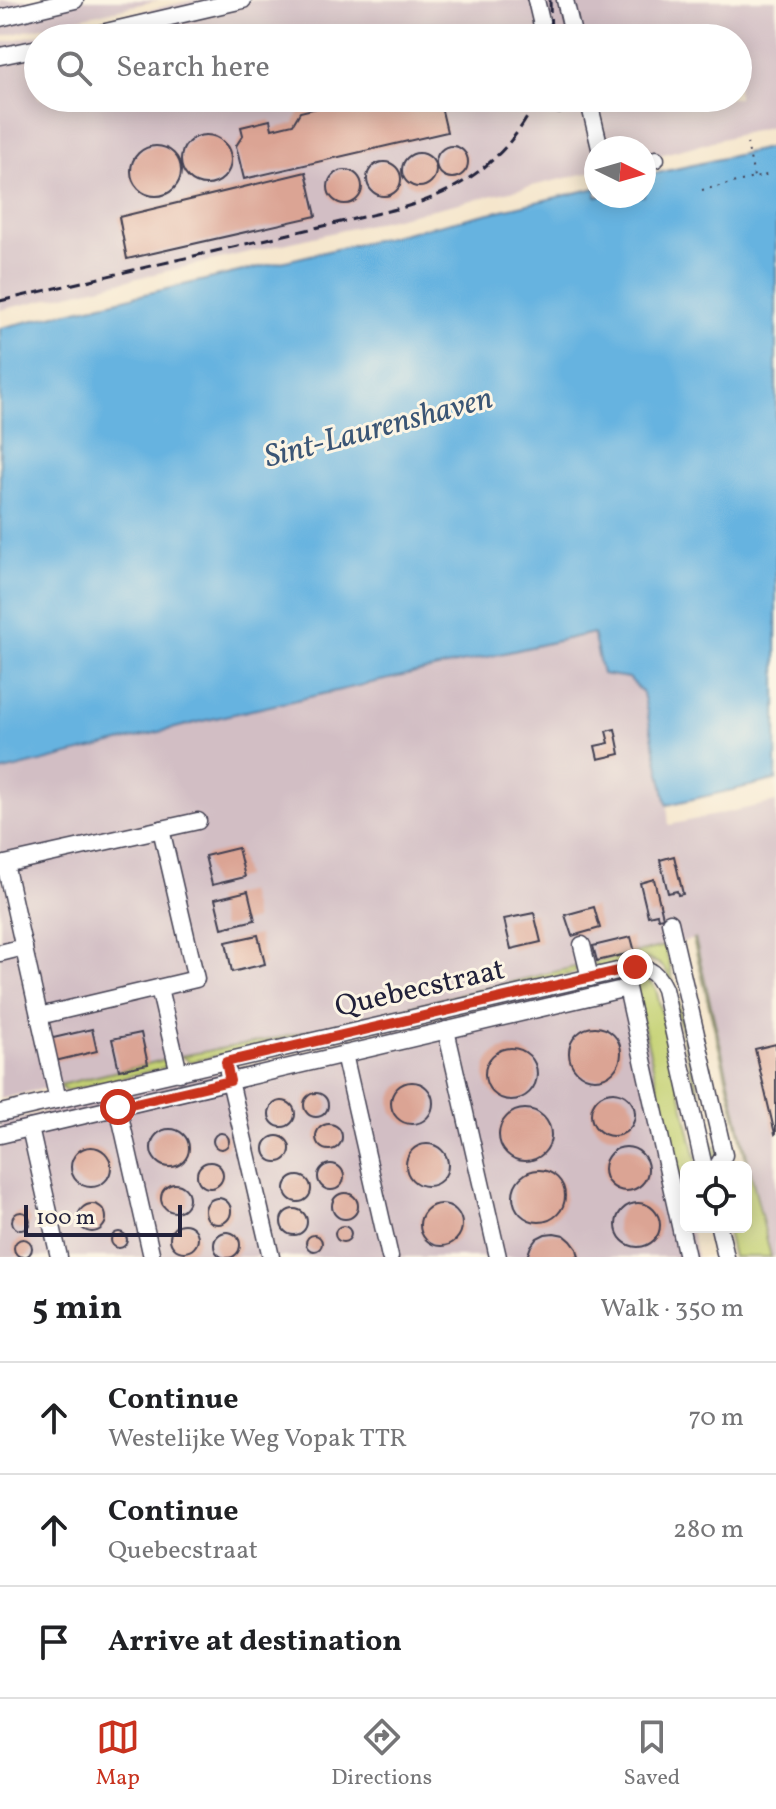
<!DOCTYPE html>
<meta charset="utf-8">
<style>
:root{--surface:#fff;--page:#f6f6f6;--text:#202124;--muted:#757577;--line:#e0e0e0;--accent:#c8321e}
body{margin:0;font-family:Vollkorn,serif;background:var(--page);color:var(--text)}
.controls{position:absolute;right:24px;bottom:24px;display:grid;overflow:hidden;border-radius:12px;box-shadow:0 4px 20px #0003}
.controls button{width:72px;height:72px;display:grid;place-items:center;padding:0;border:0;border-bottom:2px solid var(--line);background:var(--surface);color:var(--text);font:40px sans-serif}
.compass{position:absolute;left:584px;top:136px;width:72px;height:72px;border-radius:50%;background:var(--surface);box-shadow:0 4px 20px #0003;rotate:95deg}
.scale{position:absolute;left:24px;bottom:20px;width:158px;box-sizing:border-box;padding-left:8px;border:4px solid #22223b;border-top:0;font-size:22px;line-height:28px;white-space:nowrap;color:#22223b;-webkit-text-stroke:6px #fcf5e5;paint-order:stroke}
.stop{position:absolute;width:24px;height:24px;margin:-18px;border:6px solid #c8321e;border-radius:50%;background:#fff}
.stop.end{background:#c8321e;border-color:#fff;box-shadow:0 2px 8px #0008}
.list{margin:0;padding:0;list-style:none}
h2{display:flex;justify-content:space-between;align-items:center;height:104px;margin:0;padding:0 32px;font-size:34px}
h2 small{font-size:26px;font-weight:400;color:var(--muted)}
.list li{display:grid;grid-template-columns:52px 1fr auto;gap:24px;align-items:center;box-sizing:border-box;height:112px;padding:0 32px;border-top:2px solid var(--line)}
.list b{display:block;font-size:30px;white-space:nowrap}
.list p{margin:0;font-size:26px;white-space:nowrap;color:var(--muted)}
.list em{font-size:26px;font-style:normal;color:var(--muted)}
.icon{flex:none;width:44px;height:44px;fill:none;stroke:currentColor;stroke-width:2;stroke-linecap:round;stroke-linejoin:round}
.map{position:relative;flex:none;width:776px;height:1257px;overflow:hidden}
.search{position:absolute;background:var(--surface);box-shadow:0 4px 20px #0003;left:24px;right:24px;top:24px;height:88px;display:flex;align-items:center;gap:20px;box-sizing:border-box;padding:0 28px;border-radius:44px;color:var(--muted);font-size:30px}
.sheet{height:440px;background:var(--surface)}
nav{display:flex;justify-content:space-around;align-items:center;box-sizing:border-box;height:112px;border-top:2px solid var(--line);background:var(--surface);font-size:22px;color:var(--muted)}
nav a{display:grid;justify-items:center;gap:4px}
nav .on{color:var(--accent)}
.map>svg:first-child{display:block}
.industrial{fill:#d2bec4;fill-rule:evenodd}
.green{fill:#c5d274;stroke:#747a58;stroke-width:2}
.water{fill:#66b3e0;stroke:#446a8e;stroke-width:2}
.building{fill:#dba494}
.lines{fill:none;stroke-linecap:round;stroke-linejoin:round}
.minor-casing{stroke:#423f51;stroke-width:19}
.path{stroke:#423f51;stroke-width:2;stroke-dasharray:2 6;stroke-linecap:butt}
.minor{stroke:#fff;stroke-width:16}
.rail{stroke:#22223b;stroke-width:3;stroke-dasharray:12 6;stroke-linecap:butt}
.route{stroke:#c8321e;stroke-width:10}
.labels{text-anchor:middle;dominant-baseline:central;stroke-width:6;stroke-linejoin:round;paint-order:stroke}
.street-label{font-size:30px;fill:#22223b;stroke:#fcf5e5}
.water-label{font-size:32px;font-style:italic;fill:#3a5575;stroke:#fcf5e5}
</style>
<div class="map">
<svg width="776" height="1257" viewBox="0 0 776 1257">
<rect width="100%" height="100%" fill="#fcf5e5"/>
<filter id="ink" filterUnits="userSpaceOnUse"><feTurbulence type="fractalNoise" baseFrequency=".0125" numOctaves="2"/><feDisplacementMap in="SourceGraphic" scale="16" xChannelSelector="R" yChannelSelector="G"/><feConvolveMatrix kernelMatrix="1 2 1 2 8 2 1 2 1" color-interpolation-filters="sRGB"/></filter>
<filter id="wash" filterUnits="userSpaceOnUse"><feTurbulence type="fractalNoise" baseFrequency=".006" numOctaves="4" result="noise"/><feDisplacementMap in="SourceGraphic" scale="32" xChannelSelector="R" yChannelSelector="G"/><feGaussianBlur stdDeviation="1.8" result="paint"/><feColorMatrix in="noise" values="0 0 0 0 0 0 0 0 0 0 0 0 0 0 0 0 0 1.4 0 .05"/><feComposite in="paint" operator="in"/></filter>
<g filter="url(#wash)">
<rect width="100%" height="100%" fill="#f5e6cc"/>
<g class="industrial">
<polygon points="0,0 158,0 0,37"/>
<path d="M194,0H776V125L644,159V148H596V171L0,310V43ZM38,38H738V98H38Z"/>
<polygon points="593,633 602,674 629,678 643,693 667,805 669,825 776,802 776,1257 771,1257 695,939 283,1037 181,1056 0,1099 0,772 203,721"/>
<polygon points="633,978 686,1209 686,1227 690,1227 697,1257 0,1257 0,1122"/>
</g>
<g class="green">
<polygon points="693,939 695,939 771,1257 733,1257 726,1227 746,1227 746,1173 749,1172"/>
<path d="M665,946L710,1140L718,1150L713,1163L667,972C651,949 622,963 600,969L592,963Z"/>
<polygon points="579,966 574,973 190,1062 181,1056 283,1037"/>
<path d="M632,975C643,974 650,980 656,989L698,1167H686V1209Z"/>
<polygon points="168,1059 164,1068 66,1091 62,1089 60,1085"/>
</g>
<polygon class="water" points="776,146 776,780 667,805 643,693 629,678 602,674 593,633 203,721 0,772 0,328 596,188 596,196 644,196 644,176"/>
<g id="blocks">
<g class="building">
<polygon points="359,98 439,98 447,132 244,179 236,146 243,135 241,127 270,120 272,129 293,124 300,112"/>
<circle cx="206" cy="160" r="25"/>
<circle cx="452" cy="162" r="16"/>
<circle cx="156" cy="171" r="25"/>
<circle cx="419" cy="170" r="17"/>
<circle cx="384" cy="179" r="17"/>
<circle cx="345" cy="187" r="17"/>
<polygon points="306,172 316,216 127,259 119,217"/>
<polygon points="615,729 620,754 598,759 595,746 609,743 606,731"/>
<polygon points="238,848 245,877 212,885 205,856"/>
<polygon points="674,856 683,894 678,895 677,891 668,893 660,860"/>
<polygon points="654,879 663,917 658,918 657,914 648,916 640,883"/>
<polygon points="248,891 255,920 222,928 215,899"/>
<polygon points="594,907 600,928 572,936 565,915"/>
<polygon points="534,913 541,942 511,949 504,919"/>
<polygon points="258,935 265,964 232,972 226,942"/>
<polygon points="631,937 635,952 597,961 593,946"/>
<circle cx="595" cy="1053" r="26"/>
<polygon points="92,1029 97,1051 55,1061 49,1039"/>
<polygon points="141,1033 148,1064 119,1070 112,1039"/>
<polygon points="776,1044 776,1133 775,1134 755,1049"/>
<circle cx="511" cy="1074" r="26"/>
<circle cx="412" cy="1103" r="21"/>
<circle cx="613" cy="1114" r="22"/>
<circle cx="316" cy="1105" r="12"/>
<circle cx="282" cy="1114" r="13"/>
<circle cx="525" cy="1135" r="26"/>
<circle cx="329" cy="1137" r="13"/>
<circle cx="170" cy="1148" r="19"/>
<circle cx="221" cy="1141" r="8"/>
<circle cx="277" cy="1149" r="13"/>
<circle cx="427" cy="1165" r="21"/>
<circle cx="91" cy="1167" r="20"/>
<circle cx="626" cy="1169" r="22"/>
<circle cx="210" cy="1175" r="13"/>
<circle cx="331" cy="1177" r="13"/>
<circle cx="539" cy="1196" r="26"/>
<circle cx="298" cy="1189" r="13"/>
<circle cx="175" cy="1198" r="14"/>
<circle cx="345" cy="1206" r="13"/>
<circle cx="218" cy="1211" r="13"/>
<circle cx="638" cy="1225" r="22"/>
<circle cx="441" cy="1225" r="21"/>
<circle cx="92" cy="1218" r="14"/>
<circle cx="294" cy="1222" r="13"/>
<circle cx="21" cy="1221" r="9"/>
<circle cx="184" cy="1238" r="14"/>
<circle cx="343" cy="1234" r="8"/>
<circle cx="119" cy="1240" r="8"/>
<circle cx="227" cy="1245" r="13"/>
<polygon points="554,1233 564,1235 571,1241 577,1249 579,1257 527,1257 531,1246 537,1238 545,1234"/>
<circle cx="314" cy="1243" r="8"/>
<circle cx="23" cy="1248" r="9"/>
</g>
</g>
</g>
<g filter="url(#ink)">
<use href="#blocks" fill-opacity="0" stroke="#423f51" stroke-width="2"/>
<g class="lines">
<defs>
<g id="minor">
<polyline points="536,0 545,38"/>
<polyline points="565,0 574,38"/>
<polyline points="0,18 75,0"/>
<polyline points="80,38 243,0"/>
<polyline points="0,56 38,48"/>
<polyline points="558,98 559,105"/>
<polyline points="588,98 600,148"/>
<polyline points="644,162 656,159"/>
<polyline points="670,922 724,1155 717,1167"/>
<polyline points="582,945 590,978"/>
<polyline points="0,953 24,947"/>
<polyline points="159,988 179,1073"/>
<polyline points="39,1016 196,979 161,829"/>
<polyline points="446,1030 498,1257"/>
<polyline points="344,1054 390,1257"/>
<polyline points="228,1072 271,1257"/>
<polyline points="58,1100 5,864 198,821"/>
<polyline points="118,1107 152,1257"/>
<path d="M0,1113L635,967C652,969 657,974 664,989L704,1167"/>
<polyline points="30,1128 59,1257"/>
<polyline points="0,1135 627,988 687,1257"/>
<polyline points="719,1227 726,1257"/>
</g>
</defs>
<use href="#minor" class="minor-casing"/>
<g class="path">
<polyline points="747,143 754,177"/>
<polyline points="702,190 771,174"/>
</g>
<use href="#minor" class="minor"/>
<g class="rail">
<polyline points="550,0 551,38"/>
<path d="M0,301L401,208C462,192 511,156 537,98"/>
</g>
</g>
</g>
<g class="lines" filter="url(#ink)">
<polyline class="route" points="118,1107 230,1081 226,1062 635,967"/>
</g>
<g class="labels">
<g class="street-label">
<text transform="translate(420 989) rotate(-13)">Quebecstraat</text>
</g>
<g class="water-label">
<text transform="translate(379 429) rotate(-15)">Sint-Laurenshaven</text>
</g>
</g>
</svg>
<div class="controls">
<button><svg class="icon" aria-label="locate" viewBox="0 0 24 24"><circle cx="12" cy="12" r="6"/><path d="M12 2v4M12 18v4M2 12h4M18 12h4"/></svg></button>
</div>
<svg class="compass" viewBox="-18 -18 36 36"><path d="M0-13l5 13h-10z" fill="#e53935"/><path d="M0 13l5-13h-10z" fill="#757577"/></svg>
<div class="scale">100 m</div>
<div class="stop" style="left:118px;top:1107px"></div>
<div class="stop end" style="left:635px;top:967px"></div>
<div class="search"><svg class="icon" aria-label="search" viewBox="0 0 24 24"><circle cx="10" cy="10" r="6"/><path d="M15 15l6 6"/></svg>Search here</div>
</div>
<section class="sheet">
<h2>5 min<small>Walk · 350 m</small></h2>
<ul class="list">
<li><svg class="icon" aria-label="ahead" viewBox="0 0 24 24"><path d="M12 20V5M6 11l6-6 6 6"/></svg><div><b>Continue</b><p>Westelijke Weg Vopak TTR</p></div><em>70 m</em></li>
<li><svg class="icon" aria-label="ahead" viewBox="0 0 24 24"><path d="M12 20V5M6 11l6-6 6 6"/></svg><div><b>Continue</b><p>Quebecstraat</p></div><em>280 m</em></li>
<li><svg class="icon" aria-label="arrive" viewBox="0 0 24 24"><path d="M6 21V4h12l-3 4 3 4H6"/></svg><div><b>Arrive at destination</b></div></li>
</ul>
</section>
<nav>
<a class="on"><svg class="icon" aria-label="map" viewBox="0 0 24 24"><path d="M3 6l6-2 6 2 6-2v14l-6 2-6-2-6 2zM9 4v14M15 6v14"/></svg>Map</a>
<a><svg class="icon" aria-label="directions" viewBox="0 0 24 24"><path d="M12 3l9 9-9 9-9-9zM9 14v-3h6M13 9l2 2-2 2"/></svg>Directions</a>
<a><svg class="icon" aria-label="saved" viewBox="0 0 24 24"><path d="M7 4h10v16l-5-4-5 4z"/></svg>Saved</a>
</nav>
